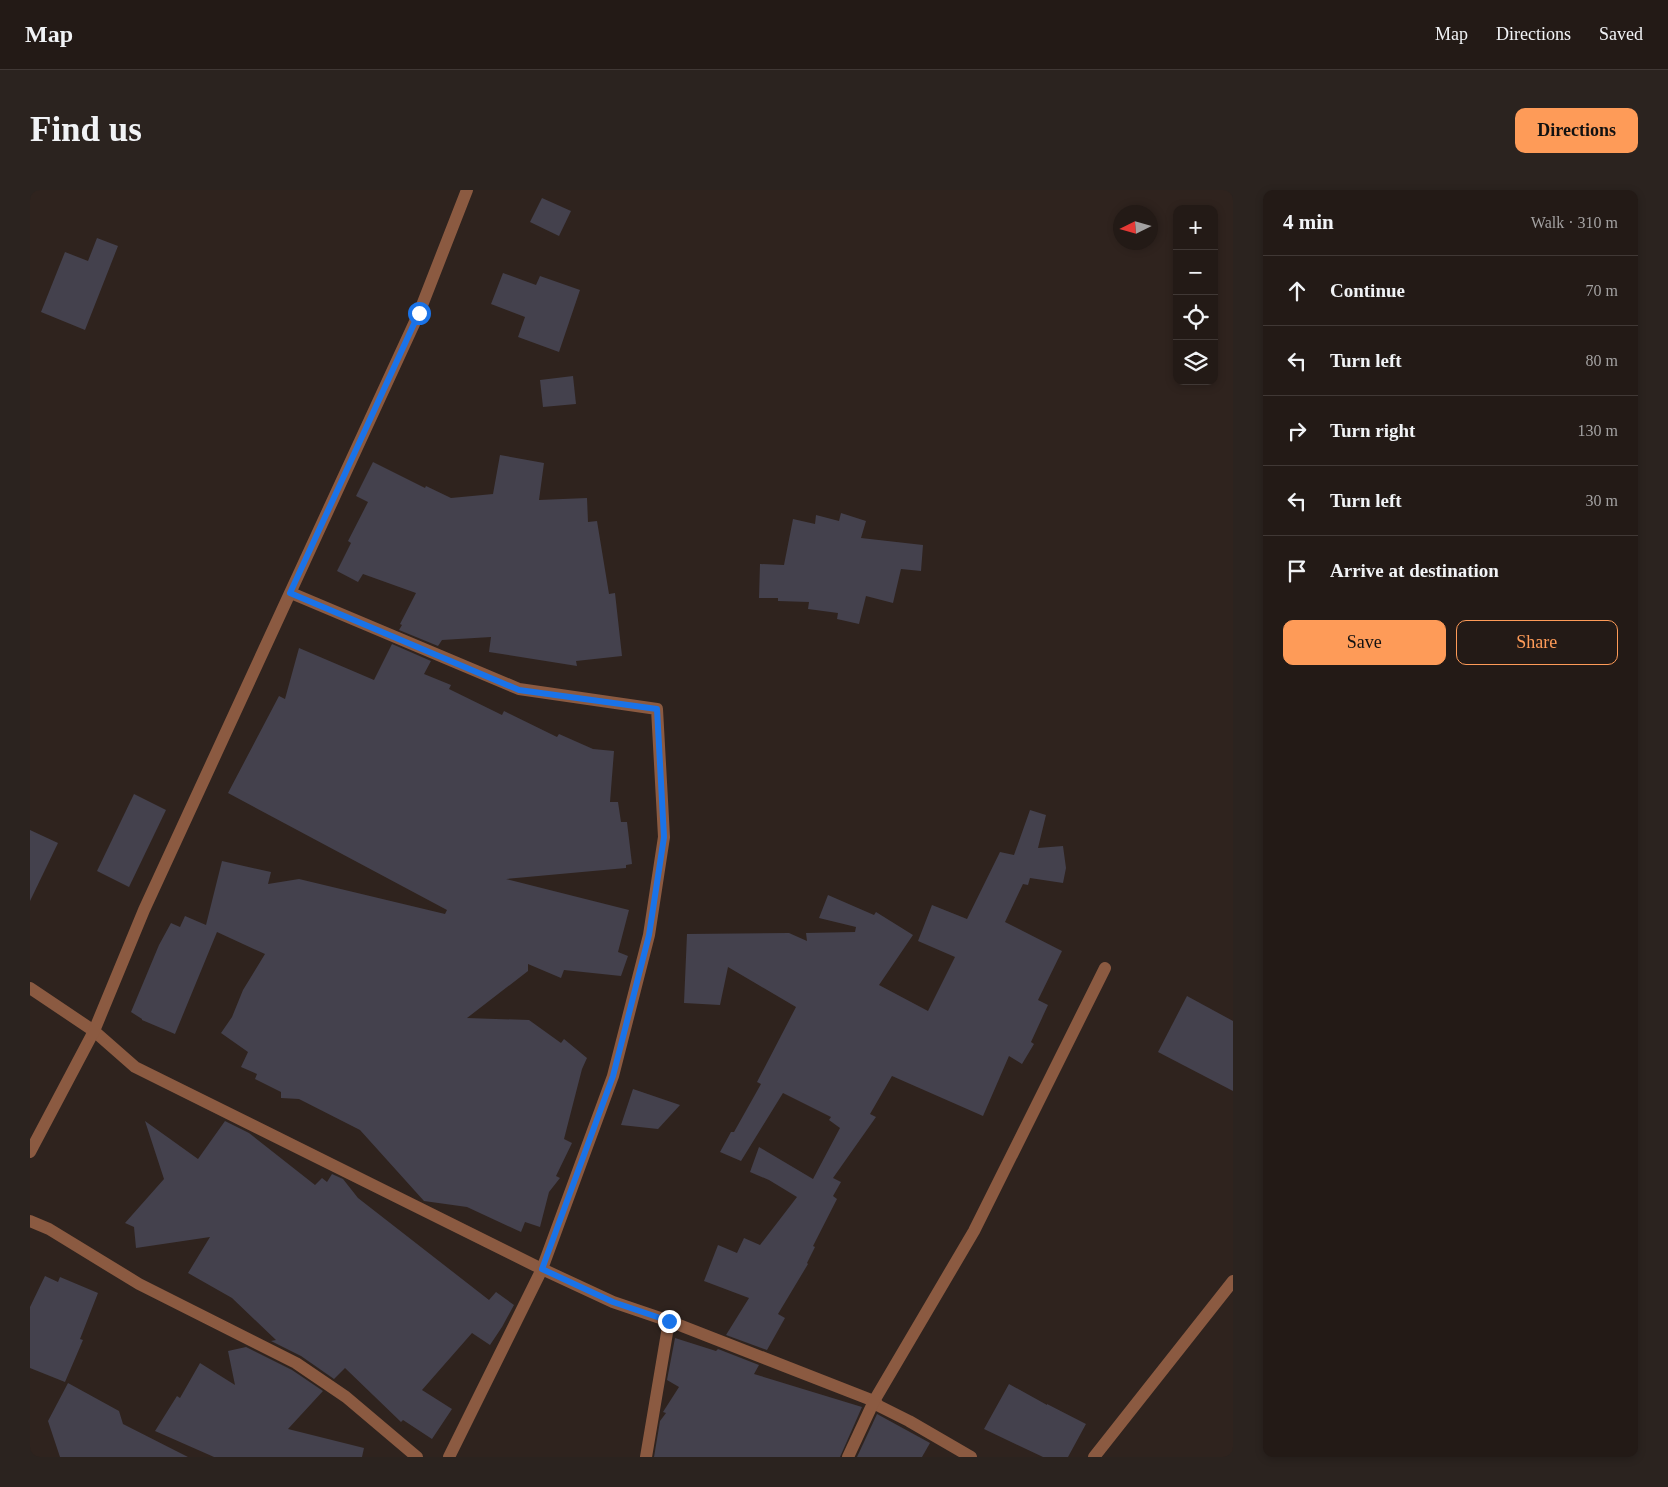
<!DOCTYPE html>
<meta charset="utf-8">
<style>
:root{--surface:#231a16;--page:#2b231f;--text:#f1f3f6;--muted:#a3a1a1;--line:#403835;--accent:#fe9b58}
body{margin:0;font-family:Georgia,serif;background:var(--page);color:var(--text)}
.controls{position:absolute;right:15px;top:15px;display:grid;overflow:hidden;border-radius:10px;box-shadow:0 2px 8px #0003}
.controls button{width:45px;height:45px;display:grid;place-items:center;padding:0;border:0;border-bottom:1px solid var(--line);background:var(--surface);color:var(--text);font:25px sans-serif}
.compass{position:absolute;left:1083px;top:15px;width:45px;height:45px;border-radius:50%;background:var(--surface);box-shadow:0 2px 8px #0003;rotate:265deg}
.stop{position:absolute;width:15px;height:15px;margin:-11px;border:4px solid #1a73e8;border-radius:50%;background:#fff}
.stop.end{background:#1a73e8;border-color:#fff;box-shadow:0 1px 5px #0008}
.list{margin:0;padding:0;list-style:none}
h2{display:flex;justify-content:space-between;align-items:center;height:65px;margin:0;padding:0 20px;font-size:21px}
h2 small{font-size:16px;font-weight:400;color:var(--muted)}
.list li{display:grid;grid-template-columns:32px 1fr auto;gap:15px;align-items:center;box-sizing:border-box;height:70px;padding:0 20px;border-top:1px solid var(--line)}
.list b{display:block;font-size:19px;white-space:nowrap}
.list em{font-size:16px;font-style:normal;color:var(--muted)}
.actions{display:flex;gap:10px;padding:15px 20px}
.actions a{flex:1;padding:11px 0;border:1px solid var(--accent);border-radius:10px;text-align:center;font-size:18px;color:var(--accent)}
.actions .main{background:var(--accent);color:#111}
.icon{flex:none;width:28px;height:28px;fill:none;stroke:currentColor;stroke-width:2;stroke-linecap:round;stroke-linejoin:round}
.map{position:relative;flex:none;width:1203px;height:1267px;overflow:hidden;border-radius:10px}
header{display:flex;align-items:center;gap:30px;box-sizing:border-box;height:70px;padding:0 25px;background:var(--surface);border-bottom:1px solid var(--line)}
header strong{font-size:24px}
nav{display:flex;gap:28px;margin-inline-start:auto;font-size:18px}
.intro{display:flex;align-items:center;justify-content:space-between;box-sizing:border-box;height:120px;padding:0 30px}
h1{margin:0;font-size:35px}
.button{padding:12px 22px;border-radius:10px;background:var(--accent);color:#111;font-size:18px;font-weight:700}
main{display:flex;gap:30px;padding:0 30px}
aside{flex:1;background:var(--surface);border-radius:10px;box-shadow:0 2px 8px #0003}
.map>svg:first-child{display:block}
.building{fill:#44414d}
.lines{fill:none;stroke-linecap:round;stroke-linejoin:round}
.minor{stroke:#8b5a41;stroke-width:12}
.route{stroke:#1a73e8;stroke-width:6}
</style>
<header>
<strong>Map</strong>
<nav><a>Map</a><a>Directions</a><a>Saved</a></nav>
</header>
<div class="intro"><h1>Find us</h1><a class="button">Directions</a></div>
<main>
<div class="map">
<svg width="1203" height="1267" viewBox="0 0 1203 1267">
<rect width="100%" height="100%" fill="#2f231e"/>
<g class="building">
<polygon points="512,8 541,21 529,46 500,32"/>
<polygon points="67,48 88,56 55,140 11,122 35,62 58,71"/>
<polygon points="473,83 506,95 510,86 550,100 529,162 488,147 495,127 461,114"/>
<polygon points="543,186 546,214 513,217 510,190"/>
<polygon points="470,265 514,273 509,310 557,308 558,332 567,331 579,404 585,403 592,466 546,471 547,476 459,462 461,447 412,450 408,456 369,440 372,435 370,434 386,403 333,384 328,392 307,381 321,353 318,351 338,312 326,306 343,272 395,298 396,296 421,308 463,304"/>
<polygon points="811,323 836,331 831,348 893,355 891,381 871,379 863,413 836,406 829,434 807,429 808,423 778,419 779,412 748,411 748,408 729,408 730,374 754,375 763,329 785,334 786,325 809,331"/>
<polygon points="362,454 401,471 394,484 421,495 419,499 472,525 474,521 527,547 529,544 563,559 584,561 580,612 588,612 591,632 597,632 602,674 596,675 596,678 476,689 599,720 588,762 598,766 591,786 534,780 531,788 498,774 498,781 437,828 499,830 531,853 534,849 557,868 552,879 534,949 542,953 526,986 530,988 519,1002 510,1037 495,1032 491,1042 437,1017 394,1011 330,940 269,909 251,908 251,902 225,889 227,884 211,877 218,862 191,843 202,827 213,800 235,764 187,742 145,844 112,830 112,829 101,822 129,755 141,733 150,737 155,726 176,735 192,671 241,682 238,694 269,689 415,724 417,720 198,603 249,506 255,509 269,458 344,490"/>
<polygon points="104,604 136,620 99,697 67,681"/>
<polygon points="1000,620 1016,625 1008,658 1033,656 1036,678 1033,693 1000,688 998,695 993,694 975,732 1032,761 1008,810 1018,815 1001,852 1004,854 992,874 979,866 953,926 862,886 840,924 846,927 803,988 811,992 803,1006 807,1009 783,1056 785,1057 777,1073 778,1074 748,1124 755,1128 737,1160 696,1145 719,1108 674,1091 688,1055 707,1063 714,1048 730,1055 767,1007 739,990 720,982 729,957 783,989 810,938 799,930 801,927 753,903 711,971 690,962 701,942 704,942 731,894 727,892 766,817 698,777 690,815 654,813 657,744 759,743 777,751 776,743 825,742 826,737 789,728 798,705 844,725 846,722 883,745 849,795 898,821 925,767 888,751 902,715 937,729 970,662 984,665"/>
<polygon points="0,640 28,653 0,711"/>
<polygon points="1157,806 1203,831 1203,901 1128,862"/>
<polygon points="603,899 650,915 628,939 591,935"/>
<polygon points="115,931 168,969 195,931 219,943 285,995 292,988 297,992 302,984 313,989 328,1008 459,1110 466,1102 484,1115 472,1137 460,1155 442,1143 392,1200 422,1219 402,1249 373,1230 371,1232 315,1178 304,1189 271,1166 241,1151 246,1150 202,1108 158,1083 180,1047 106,1058 104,1037 95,1033 134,989"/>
<polygon points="15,1086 28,1092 30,1087 68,1103 50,1149 53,1150 35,1192 0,1178 0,1117"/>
<polygon points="645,1148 686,1161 688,1159 729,1175 724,1184 832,1217 810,1267 624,1267 630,1231 636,1223 633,1222 649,1197 637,1190"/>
<polygon points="216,1157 262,1180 293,1201 258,1239 334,1258 332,1267 184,1267 125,1241 147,1206 150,1208 170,1173 205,1195 198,1161"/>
<polygon points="38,1193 89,1221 93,1234 158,1267 30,1267 18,1231"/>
<polygon points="979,1194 1017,1215 1017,1214 1056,1234 1038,1267 1013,1267 954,1239"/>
<polygon points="847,1224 900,1253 892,1267 827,1267"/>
</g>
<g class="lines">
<g class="minor">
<polyline points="261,403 489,499 627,519 634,647 619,745 583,886 512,1079 419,1267"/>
<polyline points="0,798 64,841 105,877 512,1079 583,1112 639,1131 844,1211 849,1216 879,1231 941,1267"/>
<polyline points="0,962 64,841 114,720 389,123 437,0"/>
<polyline points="0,1031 19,1039 109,1094 266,1173 316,1207 387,1267"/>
<polyline points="616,1267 639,1131"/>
<polyline points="818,1267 844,1211 944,1041 1075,778"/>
<polyline points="1064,1267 1203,1091"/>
</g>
</g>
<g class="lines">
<polyline class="route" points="389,123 260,403 489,500 627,519 634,647 619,745 583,886 512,1079 583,1112 639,1131"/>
</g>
</svg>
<div class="controls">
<button>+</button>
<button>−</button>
<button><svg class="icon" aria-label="locate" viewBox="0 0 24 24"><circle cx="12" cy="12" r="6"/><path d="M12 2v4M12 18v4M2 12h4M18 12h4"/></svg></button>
<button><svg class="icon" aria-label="layers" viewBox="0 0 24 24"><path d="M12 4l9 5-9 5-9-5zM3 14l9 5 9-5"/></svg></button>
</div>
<svg class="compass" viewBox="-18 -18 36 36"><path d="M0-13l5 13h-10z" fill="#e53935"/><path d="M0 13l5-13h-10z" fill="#a3a1a1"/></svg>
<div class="stop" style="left:389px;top:123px"></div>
<div class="stop end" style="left:639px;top:1131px"></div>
</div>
<aside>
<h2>4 min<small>Walk · 310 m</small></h2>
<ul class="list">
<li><svg class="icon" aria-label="ahead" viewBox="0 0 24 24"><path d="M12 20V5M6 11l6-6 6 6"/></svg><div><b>Continue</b></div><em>70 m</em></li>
<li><svg class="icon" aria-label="left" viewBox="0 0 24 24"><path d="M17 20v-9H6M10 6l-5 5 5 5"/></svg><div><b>Turn left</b></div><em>80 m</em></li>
<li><svg class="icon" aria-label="right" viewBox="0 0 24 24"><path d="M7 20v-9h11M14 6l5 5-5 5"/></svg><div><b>Turn right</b></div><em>130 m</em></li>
<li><svg class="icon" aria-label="left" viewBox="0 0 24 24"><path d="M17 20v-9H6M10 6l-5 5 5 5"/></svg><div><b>Turn left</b></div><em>30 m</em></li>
<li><svg class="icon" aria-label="arrive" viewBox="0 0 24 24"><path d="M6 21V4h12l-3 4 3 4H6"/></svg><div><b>Arrive at destination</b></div></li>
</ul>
<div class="actions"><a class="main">Save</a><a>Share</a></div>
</aside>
</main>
